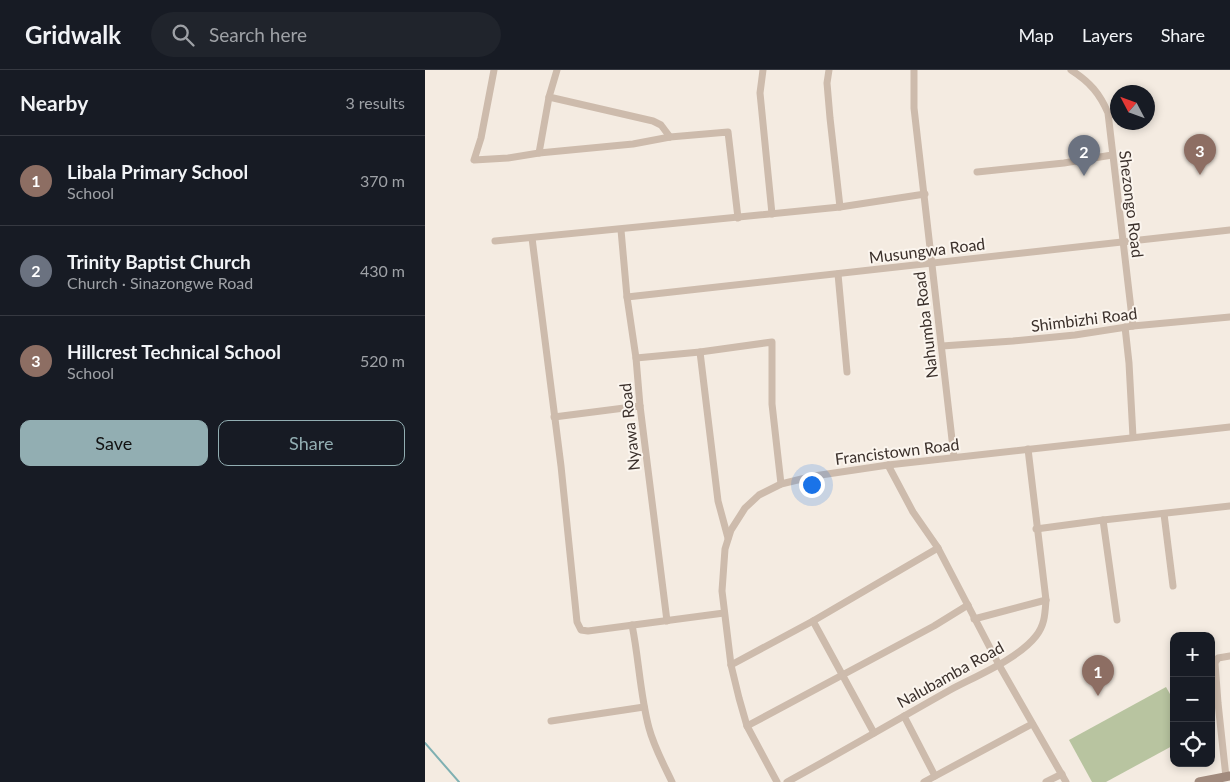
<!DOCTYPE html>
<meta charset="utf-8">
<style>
:root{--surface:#171b24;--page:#20242c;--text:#f1f3f6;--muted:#9ea1a6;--line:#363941;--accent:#92aeb2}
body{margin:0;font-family:Lato,sans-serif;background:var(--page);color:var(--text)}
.controls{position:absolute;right:15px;bottom:15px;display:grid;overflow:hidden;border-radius:10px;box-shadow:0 2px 8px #0003}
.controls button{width:45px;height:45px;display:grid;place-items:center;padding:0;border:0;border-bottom:1px solid var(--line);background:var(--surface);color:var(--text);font:25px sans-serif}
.compass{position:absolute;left:685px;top:15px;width:45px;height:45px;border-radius:50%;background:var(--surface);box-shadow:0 2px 8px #0003;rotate:311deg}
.you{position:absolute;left:386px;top:414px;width:18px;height:18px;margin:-12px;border:4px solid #fff;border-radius:50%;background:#1a73e8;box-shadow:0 0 0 8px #1a73e833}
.badge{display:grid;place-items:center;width:32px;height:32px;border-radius:50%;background:var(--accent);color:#fff;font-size:16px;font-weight:700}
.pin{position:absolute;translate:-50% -41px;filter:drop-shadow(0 1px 2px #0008)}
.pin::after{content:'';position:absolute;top:26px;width:18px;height:15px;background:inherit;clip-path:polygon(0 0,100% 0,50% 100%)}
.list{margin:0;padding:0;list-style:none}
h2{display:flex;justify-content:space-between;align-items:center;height:65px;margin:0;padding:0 20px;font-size:21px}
h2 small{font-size:16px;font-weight:400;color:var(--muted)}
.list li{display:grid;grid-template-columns:32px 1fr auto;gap:15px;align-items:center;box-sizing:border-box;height:90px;padding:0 20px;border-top:1px solid var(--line)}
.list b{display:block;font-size:19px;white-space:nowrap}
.list p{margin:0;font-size:16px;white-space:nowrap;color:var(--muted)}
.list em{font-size:16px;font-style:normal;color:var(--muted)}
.actions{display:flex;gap:10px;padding:15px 20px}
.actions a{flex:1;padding:11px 0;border:1px solid var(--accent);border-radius:10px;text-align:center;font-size:18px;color:var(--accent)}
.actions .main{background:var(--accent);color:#111}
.icon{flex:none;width:28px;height:28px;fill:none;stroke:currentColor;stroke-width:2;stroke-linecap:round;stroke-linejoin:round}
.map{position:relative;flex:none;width:805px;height:712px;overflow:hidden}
header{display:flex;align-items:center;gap:30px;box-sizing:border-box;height:70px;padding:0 25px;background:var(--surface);border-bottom:1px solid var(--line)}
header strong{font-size:24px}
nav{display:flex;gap:28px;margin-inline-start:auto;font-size:18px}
.search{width:350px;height:45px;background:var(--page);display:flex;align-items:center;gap:12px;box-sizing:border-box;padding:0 18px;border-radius:28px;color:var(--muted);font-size:19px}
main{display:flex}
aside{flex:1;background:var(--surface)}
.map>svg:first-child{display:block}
.green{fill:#b8c4a0}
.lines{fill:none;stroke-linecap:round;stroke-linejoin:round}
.stream{stroke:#7fb0b2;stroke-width:2}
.street{stroke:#cdbbac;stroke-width:7}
.secondary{stroke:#a18a7d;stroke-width:9}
.labels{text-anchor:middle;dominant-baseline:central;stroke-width:4;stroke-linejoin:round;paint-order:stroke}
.street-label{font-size:16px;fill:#3b302b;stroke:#fbf5ee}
</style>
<header>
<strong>Gridwalk</strong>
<div class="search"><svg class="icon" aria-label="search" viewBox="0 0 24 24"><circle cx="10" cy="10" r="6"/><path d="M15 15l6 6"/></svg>Search here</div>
<nav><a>Map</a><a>Layers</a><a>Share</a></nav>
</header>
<main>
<aside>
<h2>Nearby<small>3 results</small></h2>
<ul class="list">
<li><span class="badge" style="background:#8d6e63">1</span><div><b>Libala Primary School</b><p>School</p></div><em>370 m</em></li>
<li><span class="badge" style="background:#6b7280">2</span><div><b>Trinity Baptist Church</b><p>Church · Sinazongwe Road</p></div><em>430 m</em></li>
<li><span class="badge" style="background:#8d6e63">3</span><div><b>Hillcrest Technical School</b><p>School</p></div><em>520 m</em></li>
</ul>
<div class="actions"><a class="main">Save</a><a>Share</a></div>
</aside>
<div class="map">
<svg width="805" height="712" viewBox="0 0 805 712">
<rect width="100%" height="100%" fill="#f4ebe1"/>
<polygon class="green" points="741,617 749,631 749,675 681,712 667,712 644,670"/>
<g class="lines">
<polyline class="stream" points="0,673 34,712"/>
<g class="street">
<polyline points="69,0 56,68 49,90 83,88 114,83 208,74 245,67 303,62 313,148"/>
<polyline points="132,0 124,27 228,51 236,55 245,67"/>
<polyline points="338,0 335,23 347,144"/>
<polyline points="404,0 402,13 405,48 415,137"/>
<polyline points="489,0 489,38 529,387"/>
<path d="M646,0C665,12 675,24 683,43L708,256"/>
<polyline points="114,83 124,27"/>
<polyline points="552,102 639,93 687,85"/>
<polyline points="196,160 202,227 211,288 215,336 242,551"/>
<polyline points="107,168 136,396 152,552 156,560 163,561 299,543"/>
<polyline points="70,171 415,137 500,124"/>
<polyline points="413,204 422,302"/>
<polyline points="202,227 805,160"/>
<polyline points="700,257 704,293 708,367"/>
<polyline points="517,276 588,271 650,265 708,256 805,247"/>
<polyline points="275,282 293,431 303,468"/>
<polyline points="211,288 275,282 347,272 347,334 356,414"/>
<polyline points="129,347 215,336"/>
<polyline points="463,395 488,442 513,478 574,595 641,712"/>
<polyline points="739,444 748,516"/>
<polyline points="678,450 692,550"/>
<polyline points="611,459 678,450 805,436"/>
<polyline points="549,549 621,530"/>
<polyline points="388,551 449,663"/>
<path d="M207,555C214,589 215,625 224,658C229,677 239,695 247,712"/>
<polyline points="306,595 388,551 513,478"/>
<polyline points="479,646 510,706"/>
<polyline points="126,651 219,637"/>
<polyline points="322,656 509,556 543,535"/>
<polyline points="801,707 793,633 790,593 793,588 805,586"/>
<polyline points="352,712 322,656 314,628 306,595 297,521 300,479 306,460 320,438 334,425 356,414 389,406 463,395 805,357"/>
<path d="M362,712C417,682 470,651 525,620C551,606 593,589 611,566C620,555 620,543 621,530L603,379"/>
<polyline points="499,712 607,654"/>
<polyline points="621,712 637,704"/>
</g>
<polyline class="secondary" points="774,712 805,706"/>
</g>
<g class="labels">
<g class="street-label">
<text transform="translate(707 134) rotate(83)">Shezongo Road</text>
<text transform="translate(502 180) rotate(-7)">Musungwa Road</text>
<text transform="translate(659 249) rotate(-7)">Shimbizhi Road</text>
<text transform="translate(500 255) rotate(-97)">Nahumba Road</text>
<text transform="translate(204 357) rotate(-96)">Nyawa Road</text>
<text transform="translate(472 381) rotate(-7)">Francistown Road</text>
<text transform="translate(525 604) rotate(-29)">Nalubamba Road</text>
</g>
</g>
</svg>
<div class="controls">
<button>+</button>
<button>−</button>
<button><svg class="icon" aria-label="locate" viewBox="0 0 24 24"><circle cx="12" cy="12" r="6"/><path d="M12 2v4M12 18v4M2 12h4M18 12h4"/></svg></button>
</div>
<svg class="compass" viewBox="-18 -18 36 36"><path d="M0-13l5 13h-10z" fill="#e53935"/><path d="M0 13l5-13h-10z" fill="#9ea1a6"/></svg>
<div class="you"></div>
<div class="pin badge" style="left:673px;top:626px;background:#8d6e63">1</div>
<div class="pin badge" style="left:659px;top:106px;background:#6b7280">2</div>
<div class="pin badge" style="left:775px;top:105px;background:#8d6e63">3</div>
</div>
</main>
